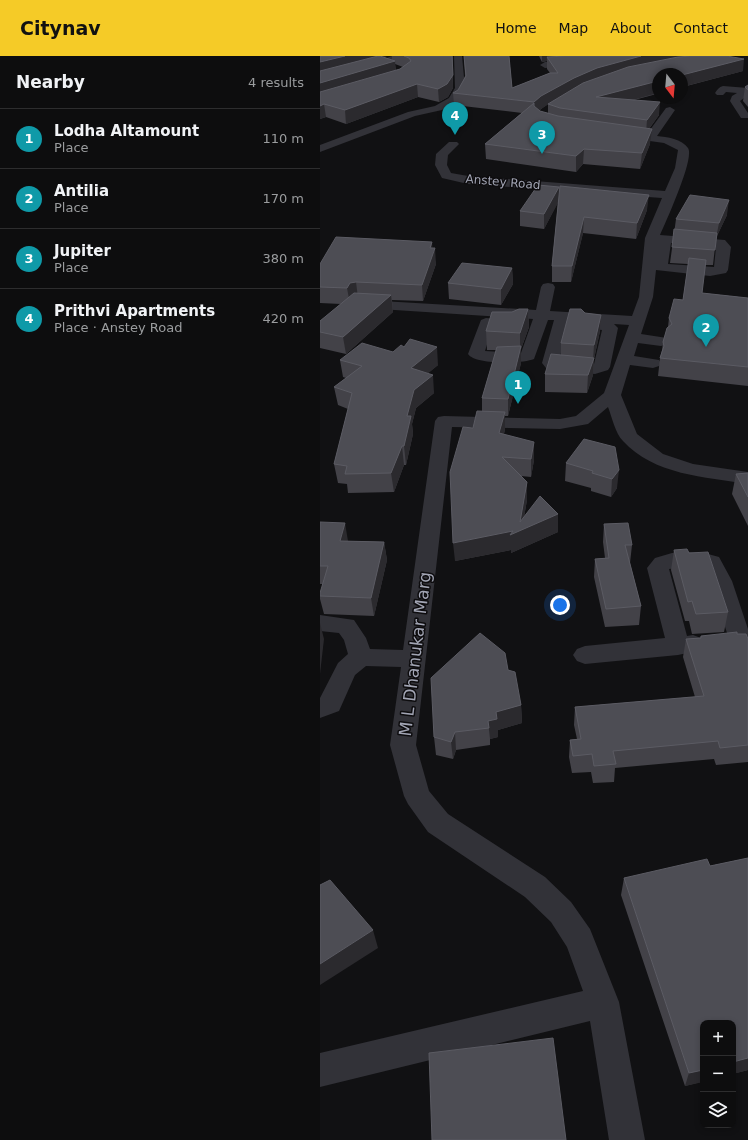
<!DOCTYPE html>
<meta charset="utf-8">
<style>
:root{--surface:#0d0d0e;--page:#1b1b1c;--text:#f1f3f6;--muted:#9a9c9e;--line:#2d2d2e;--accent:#f5cb27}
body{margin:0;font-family:"DejaVu Sans",sans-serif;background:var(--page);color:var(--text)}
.controls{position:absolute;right:12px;bottom:12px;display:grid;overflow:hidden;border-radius:8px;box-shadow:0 2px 6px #0003}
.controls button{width:36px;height:36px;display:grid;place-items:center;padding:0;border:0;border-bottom:1px solid var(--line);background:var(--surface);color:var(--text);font:20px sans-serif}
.compass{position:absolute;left:332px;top:12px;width:36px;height:36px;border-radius:50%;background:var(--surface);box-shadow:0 2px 6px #0003;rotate:164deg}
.you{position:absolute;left:240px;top:549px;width:14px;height:14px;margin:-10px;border:3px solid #fff;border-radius:50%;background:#1a73e8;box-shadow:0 0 0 6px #1a73e833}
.badge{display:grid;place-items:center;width:26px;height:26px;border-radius:50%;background:var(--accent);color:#fff;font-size:13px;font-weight:700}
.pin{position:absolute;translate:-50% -33px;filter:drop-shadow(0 1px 2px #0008)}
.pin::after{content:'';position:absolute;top:21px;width:14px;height:12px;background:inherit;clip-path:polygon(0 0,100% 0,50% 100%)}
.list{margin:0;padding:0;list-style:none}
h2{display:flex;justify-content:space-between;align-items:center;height:52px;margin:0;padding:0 16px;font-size:17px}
h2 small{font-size:13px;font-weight:400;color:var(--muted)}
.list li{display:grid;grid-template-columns:26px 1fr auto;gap:12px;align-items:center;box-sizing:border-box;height:60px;padding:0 16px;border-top:1px solid var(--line)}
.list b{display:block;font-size:15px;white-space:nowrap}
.list p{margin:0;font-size:13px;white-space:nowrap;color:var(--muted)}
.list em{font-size:13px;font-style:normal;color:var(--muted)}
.icon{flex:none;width:22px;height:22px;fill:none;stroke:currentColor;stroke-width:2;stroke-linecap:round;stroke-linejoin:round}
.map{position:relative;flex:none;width:428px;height:1084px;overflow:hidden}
header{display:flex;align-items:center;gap:24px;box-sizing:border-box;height:56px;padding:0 20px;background:var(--accent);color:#111}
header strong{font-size:19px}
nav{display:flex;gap:22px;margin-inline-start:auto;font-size:14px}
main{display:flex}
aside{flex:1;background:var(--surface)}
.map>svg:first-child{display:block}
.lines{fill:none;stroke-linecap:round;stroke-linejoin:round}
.minor{fill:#323238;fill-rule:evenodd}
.wall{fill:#434248;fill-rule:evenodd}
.shaded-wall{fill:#2b2a2e}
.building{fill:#4d4d54;stroke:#5b5b63}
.labels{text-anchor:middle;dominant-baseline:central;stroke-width:3;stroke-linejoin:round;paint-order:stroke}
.far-street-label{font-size:12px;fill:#a2a5b4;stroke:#0d0c0e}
.near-street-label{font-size:17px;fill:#a2a5b4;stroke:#0d0c0e}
</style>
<header>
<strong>Citynav</strong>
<nav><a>Home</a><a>Map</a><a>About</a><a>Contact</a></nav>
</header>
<main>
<aside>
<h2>Nearby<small>4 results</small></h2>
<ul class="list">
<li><span class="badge" style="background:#0f9aa8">1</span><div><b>Lodha Altamount</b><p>Place</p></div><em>110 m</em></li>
<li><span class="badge" style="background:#0f9aa8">2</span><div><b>Antilia</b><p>Place</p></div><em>170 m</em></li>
<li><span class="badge" style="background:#0f9aa8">3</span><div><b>Jupiter</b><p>Place</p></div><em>380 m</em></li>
<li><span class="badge" style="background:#0f9aa8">4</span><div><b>Prithvi Apartments</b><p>Place · Anstey Road</p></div><em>420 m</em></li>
</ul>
</aside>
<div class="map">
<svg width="428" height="1084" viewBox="0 0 428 1084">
<rect width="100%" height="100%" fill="#111113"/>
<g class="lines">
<g class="minor">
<polygon points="72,0 84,0 83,2 59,11 0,26 0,20 53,7"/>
<polygon points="134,0 142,0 145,32 137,46 122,54 95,60 0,96 0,89 88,56 115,50 129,42 135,32"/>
<polygon points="256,0 264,0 266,7 264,9 225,12 220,9 225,6 256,5"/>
<path d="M403,30L428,32V39L420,45L428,57V62H421L410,45L412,40L417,37L406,36L403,39H397L395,37C397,34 399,31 403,30Z"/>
<path d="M350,51L355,54L337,80C347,81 362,83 368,92C375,102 346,165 340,179L405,184L411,191L408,214L406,217L390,220L336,214L333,241L321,278L347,282L349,285L347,288L341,290L318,287L314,300L339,304L341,307L339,310L333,312L310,309L301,339L317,378L343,398L373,408L428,416V428C385,421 334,419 303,385C295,377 292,361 288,351L268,368L240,373L132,371L96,689L109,735L128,758L225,821L251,846L270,873L299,946L325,1084H289L270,965L0,1031V997L263,935L247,891L231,866L205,841L108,776L88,748L84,740L70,689L81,611L46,610L35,619L19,655L0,662V642L18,607L28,598L24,584L19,577L0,575V559L34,564L46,582L50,593L83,594L115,365L118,361L124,360L240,363L256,360L284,337L309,269L294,268L298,272L290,311L288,314L275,318L232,314L226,312L222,307L234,264H228L214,303C202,308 155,309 148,298L161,264L166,262L197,265L200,268L197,271L192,273L172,272L165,295L201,297L213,263L44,252L39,251L37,248L39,245L44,244L216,254L221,231L223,228L228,227L233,228L235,231L230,255L312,260L319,241L325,182L342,142L148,128L122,122L115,109L116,98L129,86H137L139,88L128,99L127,109L131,117L148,120L345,135L355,112L358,94L344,87L301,81L296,78L301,75L327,78L346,52ZM351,187L396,191L394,211L348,208ZM249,265L263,266L261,269L264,272L282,274L274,308L239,305Z"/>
<polygon points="367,496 388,498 399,501 412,525 428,573 428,589 420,591 412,589 409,583 390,525 384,511 367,511 349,513 367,580 373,579 381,582 385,588 381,594 358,599 265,608 257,605 253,599 257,593 265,590 345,582 327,512 335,502 352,497"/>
</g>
</g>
<g class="wall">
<path d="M0,0L64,1L72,4V0H133V32L128,41L119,46L98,41L26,68L6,61L0,63ZM75,8L83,11L80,13L76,15Z"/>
<path d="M144,0H189L192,32L230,17L227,13V5L222,6L219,0H407L423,15L314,44L339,59L329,73L330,88L320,113L263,108L256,116L166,103L165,88L202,57L134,49L133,37L138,34L145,20ZM228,48V57L219,55L221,53Z"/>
<polygon points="428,29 428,51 423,45 425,31"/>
<polygon points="239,140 327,154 316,183 263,177 251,226 232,226 232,210 238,146 224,173 200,170 200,155"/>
<polygon points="407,159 396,182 393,209 385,209 382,237 428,242 428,330 338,320 340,302 342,294 343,286 348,271 349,262 363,244 368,208 350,207 356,163"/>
<polygon points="112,186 112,192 116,208 103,245 72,244 73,256 26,298 0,292 0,265 21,248 0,247 0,208"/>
<polygon points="192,212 193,228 181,249 129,243 128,227"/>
<polygon points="208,253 209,271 201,293 201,307 188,360 185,360 185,373 184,378 214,404 211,421 201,420 207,426 207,444 204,461 238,476 191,497 191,494 135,505 153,372 162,356 162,342 176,294 167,294 166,275 192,256"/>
<polygon points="281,259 280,275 274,303 273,319 267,337 225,336 225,318 241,299 241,287"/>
<polygon points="20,304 118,309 108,317 114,337 96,352 92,368 93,378 86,409 84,409 74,436 28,437 27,428 18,427 14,408 28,353 18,349 14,331 26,322 23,321"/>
<polygon points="295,391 297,432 291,441 271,435 271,432 245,425 246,407"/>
<polygon points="428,417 428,470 412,438 416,418"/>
<polygon points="0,466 28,485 64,486 67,504 54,560 4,558 0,543 0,537 3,528 0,528"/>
<polygon points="284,468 312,489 310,507 321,550 319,569 285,571 274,521 275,503 285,502 283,486"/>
<polygon points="354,494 408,556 404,576 372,578 369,565 365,565 351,514"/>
<polygon points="417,578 428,583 428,706 396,709 394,703 295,712 294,726 273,727 271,716 252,717 249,701 250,684 257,683 254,669 255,651 375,641 363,601 366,583 380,582 381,580"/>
<polygon points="188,614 201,649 202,667 178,674 178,681 170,683 170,689 136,694 133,703 116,699 114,681"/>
<polygon points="428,802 428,1014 365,1030 301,839 304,822 390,810"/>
</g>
<g class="shaded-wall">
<polygon points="25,0 67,0 53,6 0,18 0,6"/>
<polygon points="132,0 133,32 128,41 119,46 118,33"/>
<polygon points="222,0 255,0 227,1 227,5 222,6"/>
<polygon points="321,0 387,0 232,46 221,53 214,59 214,46 221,40 232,33 254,22 277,12"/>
<polygon points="424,3 423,15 362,31 362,19"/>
<polygon points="75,5 76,17 0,40 0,27"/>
<polygon points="338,25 338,37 276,54 276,41"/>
<polygon points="97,28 98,41 26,68 25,54"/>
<polygon points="340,46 339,59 326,77 327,64"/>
<polygon points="4,48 6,61 0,63 0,50"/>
<polygon points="332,73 330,88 320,113 322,97"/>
<polygon points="264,93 263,108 256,116 256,100"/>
<polygon points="239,131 239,145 224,173 224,158"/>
<polygon points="329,139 327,154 316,183 317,167"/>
<polygon points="409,144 407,159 396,182 399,167"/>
<polygon points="264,161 263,177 251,226 252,210"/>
<polygon points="112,186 113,199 115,192 116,208 103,245 102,229"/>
<polygon points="192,212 193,228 181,249 181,233"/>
<polygon points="36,226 38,242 30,248 27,232 30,227"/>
<polygon points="71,239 73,256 26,298 23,281"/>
<polygon points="208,253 209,271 201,293 201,307 188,360 188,343 200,294 200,277"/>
<polygon points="281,259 280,275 274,303 273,319 267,337 268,319 273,304 274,289"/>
<polygon points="117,291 118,309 93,330 91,312"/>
<polygon points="113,319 114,337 96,352 92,368 93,378 86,409 84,390 87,360 94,334"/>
<polygon points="185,356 185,373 180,395 179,377"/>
<polygon points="214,386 214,404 211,421 211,403"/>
<polygon points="82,390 84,409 74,436 71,417"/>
<polygon points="299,414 297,432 291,441 292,423"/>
<polygon points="207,426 207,444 202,473 238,458 238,476 191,497 191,494 135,505 133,487 200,466"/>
<polygon points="25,467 28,485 20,485"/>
<polygon points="64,486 67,504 54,560 51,542"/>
<polygon points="0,567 4,583 0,618"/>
<polygon points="201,649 202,667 178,674 178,681 170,683 168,665 176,656"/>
<polygon points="135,676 136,694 133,703 131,686"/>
<polygon points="53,874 58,892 0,929 0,908"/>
<polygon points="428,1002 428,1014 413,1018 413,1006"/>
<polygon points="383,1014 383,1026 365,1030 369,1017"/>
</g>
<g class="building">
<polygon points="0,0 25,0 0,6"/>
<polygon points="58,0 60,0 75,5 0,27 0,15"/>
<polygon points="84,0 132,0 133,19 127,28 118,33 97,28 25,54 4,48 0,50 0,36 80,13 91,5 89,2"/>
<polygon points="144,0 189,0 192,32 230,17 238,17 227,1 246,0 321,0 277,12 254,22 221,40 214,46 133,37 138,34 146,20"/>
<polygon points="372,0 407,0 424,3 362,19 362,18 338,18 338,25 276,41 340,46 327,64 240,52 228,48 263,27 308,11 358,1"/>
<polygon points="428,29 428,34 425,31"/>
<polygon points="214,47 214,50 220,55 238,60 332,73 322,97 264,93 256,100 165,88"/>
<polygon points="218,129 239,131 224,158 200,155"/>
<polygon points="240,130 329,139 317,167 264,161 252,210 232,210"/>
<polygon points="370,139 409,144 399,167 356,163"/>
<polygon points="354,173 397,177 395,194 352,191"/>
<polygon points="16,181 112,186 110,192 115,192 102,229 36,226 30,227 27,232 0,231 0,208"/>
<polygon points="369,202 386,204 382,237 428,242 428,311 340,302 344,290 343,286 347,272 352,268 349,262 354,243 363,244"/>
<polygon points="142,207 192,212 181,233 128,227"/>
<polygon points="34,237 71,239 23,281 0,276 0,265"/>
<polygon points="199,253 208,253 200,277 166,275 172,256 192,256"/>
<polygon points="250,253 261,253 265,257 281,259 274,289 241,287"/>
<polygon points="90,283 117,291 91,312 113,319 94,334 87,360 91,360 84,390 82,390 71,417 25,418 27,410 14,408 32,337 14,331 42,310 20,304 42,287 73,296 81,289 84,291"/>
<polygon points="201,290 188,343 162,342 177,291"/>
<polygon points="231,298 274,302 268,319 225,318"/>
<polygon points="157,355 185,356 179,377 214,386 211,403 182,401 207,426 200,466 220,440 238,458 190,479 193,475 133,487 130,416 143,371 153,372"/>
<polygon points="264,383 295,391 299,414 292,423 272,417 273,415 246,407"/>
<polygon points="428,417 428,441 416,418"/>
<polygon points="0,466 25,467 20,485 64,486 51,542 0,540 0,537 8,510 0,510"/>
<polygon points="308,467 312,489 305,489 321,550 286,553 275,503 289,502 284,468"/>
<polygon points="367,493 369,497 388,496 408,556 376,558 372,545 368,546 354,494"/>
<polygon points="417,576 417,578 426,578 428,583 428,689 400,692 398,685 293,695 296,708 274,710 272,698 253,700 250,684 261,683 255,651 384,640 366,583 381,582 381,580"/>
<polygon points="160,577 185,597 188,614 195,616 201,649 176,656 177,663 168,665 169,672 135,676 131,686 114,681 111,622"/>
<polygon points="428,802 428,1002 413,1006 413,967 383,967 383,1014 369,1017 304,822 387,803 390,810"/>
<polygon points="10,824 53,874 0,908 0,829"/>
<polygon points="233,982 246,1084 112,1084 109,997"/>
</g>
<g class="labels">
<g class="far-street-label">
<text transform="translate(183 126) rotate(5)">Anstey Road</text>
</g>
<g class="near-street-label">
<text transform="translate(95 598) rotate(-83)">M L Dhanukar Marg</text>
</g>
</g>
</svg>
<div class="controls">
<button>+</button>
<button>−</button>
<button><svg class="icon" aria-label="layers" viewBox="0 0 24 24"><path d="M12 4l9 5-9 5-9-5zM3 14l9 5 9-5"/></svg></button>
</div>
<svg class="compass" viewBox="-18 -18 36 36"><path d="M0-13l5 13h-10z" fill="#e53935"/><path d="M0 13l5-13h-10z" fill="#9a9c9e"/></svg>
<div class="you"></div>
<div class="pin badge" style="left:198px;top:348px;background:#0f9aa8">1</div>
<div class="pin badge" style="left:386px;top:291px;background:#0f9aa8">2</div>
<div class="pin badge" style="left:222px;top:98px;background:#0f9aa8">3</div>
<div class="pin badge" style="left:135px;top:79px;background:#0f9aa8">4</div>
</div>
</main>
